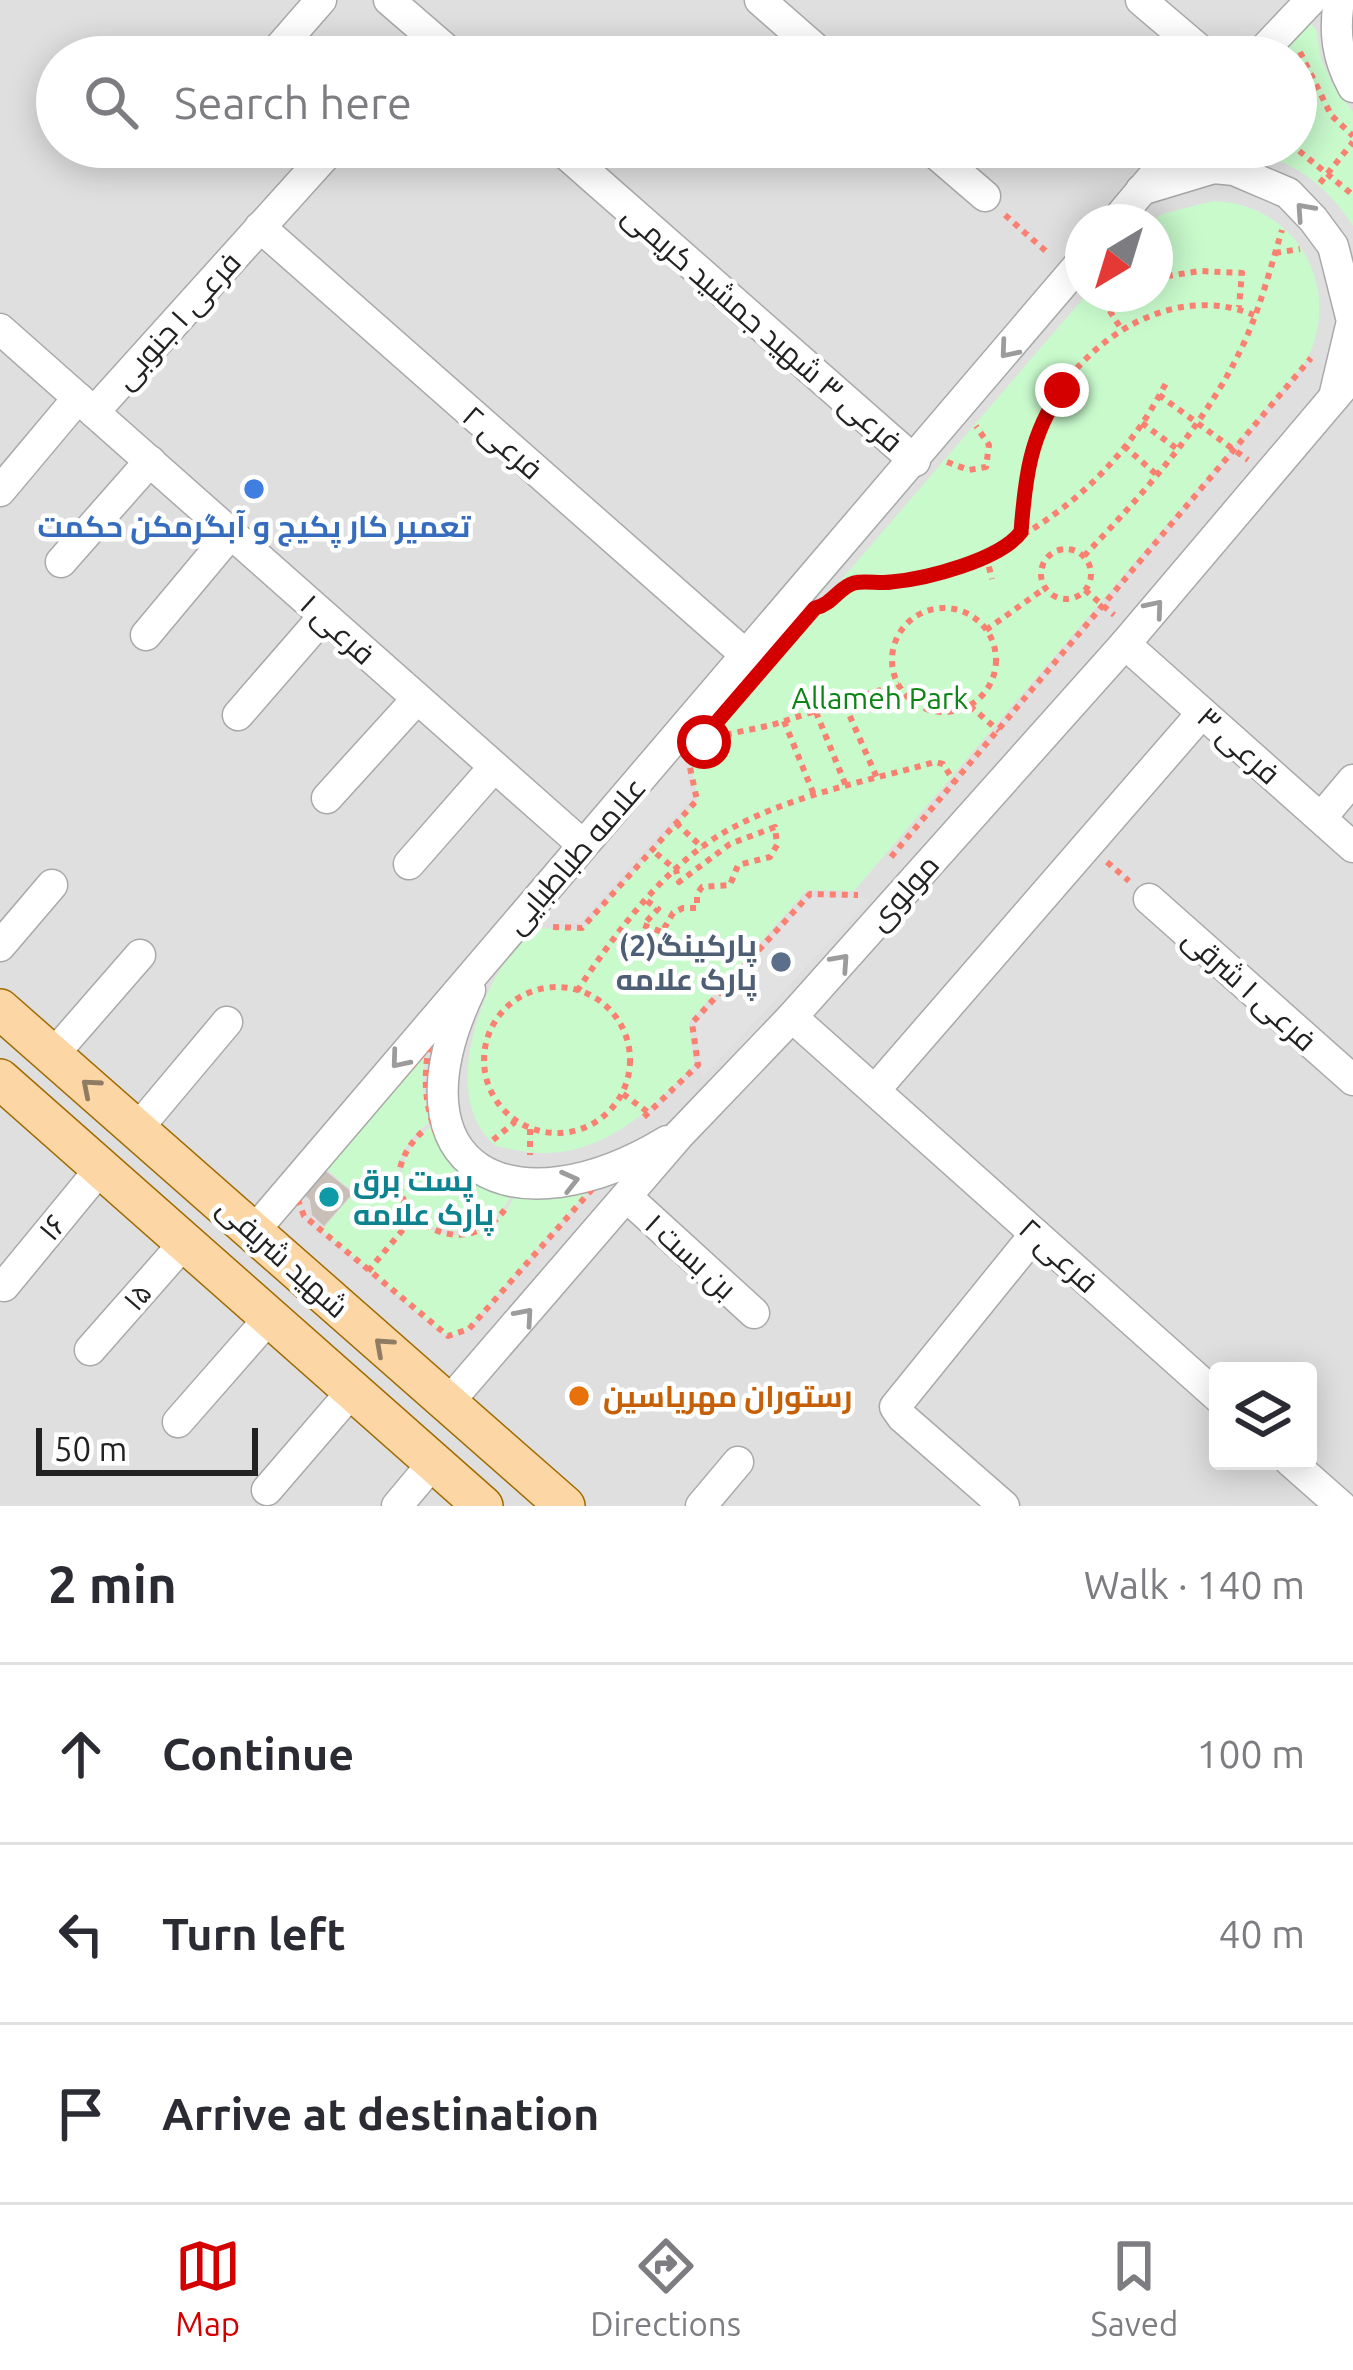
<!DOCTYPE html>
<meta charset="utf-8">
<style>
:root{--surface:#fff;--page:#f2f2f3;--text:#2b2b33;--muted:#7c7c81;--line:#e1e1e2;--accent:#d40000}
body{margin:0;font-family:Ubuntu,Cairo,sans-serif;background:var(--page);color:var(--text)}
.controls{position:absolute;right:36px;bottom:36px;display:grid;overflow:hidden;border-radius:12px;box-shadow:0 6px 30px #0003}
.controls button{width:108px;height:108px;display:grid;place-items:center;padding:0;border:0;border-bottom:3px solid var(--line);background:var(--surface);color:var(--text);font:60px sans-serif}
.compass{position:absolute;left:1065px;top:204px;width:108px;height:108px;border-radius:50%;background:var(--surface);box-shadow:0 6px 30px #0003;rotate:218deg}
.scale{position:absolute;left:36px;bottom:30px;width:222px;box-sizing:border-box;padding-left:12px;border:6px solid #222;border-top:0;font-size:33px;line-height:42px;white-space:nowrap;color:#222;-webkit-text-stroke:9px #fff;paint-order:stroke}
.stop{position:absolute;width:36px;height:36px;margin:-27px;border:9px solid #d40000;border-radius:50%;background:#fff}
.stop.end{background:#d40000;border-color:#fff;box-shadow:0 3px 12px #0008}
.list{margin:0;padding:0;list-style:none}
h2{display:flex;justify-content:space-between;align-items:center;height:156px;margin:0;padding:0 48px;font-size:51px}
h2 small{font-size:39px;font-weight:400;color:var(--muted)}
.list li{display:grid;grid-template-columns:78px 1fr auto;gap:36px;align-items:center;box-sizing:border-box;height:180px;padding:0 48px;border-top:3px solid var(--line)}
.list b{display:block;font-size:45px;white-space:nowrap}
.list em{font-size:39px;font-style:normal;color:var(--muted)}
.icon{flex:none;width:66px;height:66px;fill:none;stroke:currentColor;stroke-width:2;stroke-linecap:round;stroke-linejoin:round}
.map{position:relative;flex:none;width:1353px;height:1506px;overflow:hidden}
.search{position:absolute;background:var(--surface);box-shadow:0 6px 30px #0003;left:36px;right:36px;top:36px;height:132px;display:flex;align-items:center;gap:30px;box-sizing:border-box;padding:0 42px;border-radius:66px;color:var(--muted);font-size:45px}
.sheet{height:696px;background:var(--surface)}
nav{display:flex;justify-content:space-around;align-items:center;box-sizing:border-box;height:168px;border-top:3px solid var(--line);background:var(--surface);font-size:33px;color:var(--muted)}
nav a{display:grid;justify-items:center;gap:6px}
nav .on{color:var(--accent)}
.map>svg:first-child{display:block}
.residential{fill:#e0dfdf;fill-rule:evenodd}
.park{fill:#c8facc}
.parking{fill:#e2e2e2}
.building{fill:#c7bfb8}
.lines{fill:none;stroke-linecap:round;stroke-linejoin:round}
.minor-casing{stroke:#a9a9a9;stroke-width:33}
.major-casing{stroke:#a06b00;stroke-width:42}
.path{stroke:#fa8072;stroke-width:6;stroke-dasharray:6 6;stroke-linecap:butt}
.minor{stroke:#fff;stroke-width:30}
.major{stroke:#fcd6a4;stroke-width:39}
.oneway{stroke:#9c9c9c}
.oneway2{stroke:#8f7c63}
.route{stroke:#d40000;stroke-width:15}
.shop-dot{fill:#3f7fe0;stroke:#fff;stroke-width:4.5}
.service-dot{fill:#5c6f8a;stroke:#fff;stroke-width:4.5}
.culture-dot{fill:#0f9aa8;stroke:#fff;stroke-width:4.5}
.food-dot{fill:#e8710a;stroke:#fff;stroke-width:4.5}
.labels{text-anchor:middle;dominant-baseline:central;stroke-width:9;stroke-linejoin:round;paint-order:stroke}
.street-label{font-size:30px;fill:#222;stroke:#fff}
.shop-label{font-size:30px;font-weight:bold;fill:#366cbe;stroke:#fff}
.park-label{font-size:30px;fill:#0c8416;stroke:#fff}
.service-label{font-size:30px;font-weight:bold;fill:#4e5e75;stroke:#fff;text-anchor:end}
.culture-label{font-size:30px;font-weight:bold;fill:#0d838f;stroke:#fff;text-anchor:start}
.food-label{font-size:30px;font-weight:bold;fill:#c56008;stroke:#fff;text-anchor:start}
</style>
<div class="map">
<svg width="1353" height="1506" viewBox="0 0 1353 1506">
<rect width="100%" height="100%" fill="#f2efe9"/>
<path class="residential" d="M0,0H1353V1506H0ZM57,57H1296V147H57ZM1083,222H1155V294H1083ZM1218,1371H1308V1461H1218Z"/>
<g class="park">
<path d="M1309,22L1316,29L1321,59L1332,83L1353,112V226C1320,175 1279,152 1218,147H1296V57H1278Z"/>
<path d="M1213,201C1297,203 1345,290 1305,363L854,891L807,890L689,1022L694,1064C656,1107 605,1154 543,1153C528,1153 511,1149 496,1146C449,1107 469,1028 494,980C504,961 521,945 535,928L582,930L698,800L689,757L1087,294H1155V222H1151L1162,214Z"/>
<path d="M425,1055L423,1089L430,1122C395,1147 389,1183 412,1218L382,1254L414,1219C393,1182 399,1149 434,1124L480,1183L511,1195C493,1236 455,1237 418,1222C453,1247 495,1235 514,1197L553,1198L591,1188L468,1328L456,1335L442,1333L322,1230L354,1193L324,1167Z"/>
</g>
<g class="parking">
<polygon points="682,737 691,798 580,923 525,916"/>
<polygon points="810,897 870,899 702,1078 695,1025"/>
</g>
<polygon class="building" points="323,1169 353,1193 324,1226 312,1215 310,1200 303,1193"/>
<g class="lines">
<defs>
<g id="minor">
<polyline points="389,0 455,57"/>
<polyline points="760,0 825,57"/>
<polyline points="1141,0 1208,57"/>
<path d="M1339,0C1334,33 1337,57 1353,87"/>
<polyline points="273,55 321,0"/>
<polyline points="1257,57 1311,0"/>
<polyline points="558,147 915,461"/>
<polyline points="928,147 985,196"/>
<polyline points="1141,190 1214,168 1234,170 1288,193 1313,219 1333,246 1352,321 1334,397"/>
<polyline points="1115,222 1178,147"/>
<polyline points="260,227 747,656"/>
<polyline points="0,329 583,845"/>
<polyline points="94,412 333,147"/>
<polyline points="0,491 78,398"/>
<polyline points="61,562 150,461"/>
<polyline points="146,635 232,532"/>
<polyline points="1125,644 1353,847"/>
<polyline points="238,715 323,617"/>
<polyline points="327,798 416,700"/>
<polyline points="1321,818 1353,780"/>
<polyline points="409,864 494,767"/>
<polyline points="1149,899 1353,1080"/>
<polyline points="0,946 52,885"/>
<path d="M470,990C384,1172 515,1233 667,1141"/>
<polyline points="792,1017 1218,1397"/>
<polyline points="53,1055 140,955"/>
<polyline points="875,1090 1202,713"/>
<polyline points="138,1128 227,1022"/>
<polyline points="628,1198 754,1313"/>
<polyline points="254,1231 1083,260"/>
<polyline points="4,1286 101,1168"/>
<polyline points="90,1350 185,1242"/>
<polyline points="448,1403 679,1135 792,1017 1125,644 1353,375"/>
<polyline points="178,1422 270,1317"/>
<polyline points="1290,1461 1341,1506"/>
<polyline points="267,1490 353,1390"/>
<polyline points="397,1506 433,1463"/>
<polyline points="701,1506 738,1462"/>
<polyline points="1004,1506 902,1417 895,1407 1035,1234"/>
</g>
<g id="major">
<polyline points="0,1009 565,1506"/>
<polyline points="0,1079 483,1506"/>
</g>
</defs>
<use href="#minor" class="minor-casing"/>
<use href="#major" class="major-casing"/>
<g class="path">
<polyline points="1300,52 1331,115 1353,136"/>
<polyline points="1288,147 1298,150 1353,195"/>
<polyline points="1320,183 1353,142"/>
<polyline points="1005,215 1049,254"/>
<polyline points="1275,253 1300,249"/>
<polyline points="1155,278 1200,271 1242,273 1239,307"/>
<polyline points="1115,294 1104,302 1122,330"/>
<polyline points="1159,395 1248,460"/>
<polyline points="1142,423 1176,448"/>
<polyline points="1124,446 1156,474"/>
<polyline points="947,462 969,470 986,467 989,445 976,426"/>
<path d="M1019,535C1029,504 1024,468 1036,436C1066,351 1165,278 1254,315"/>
<circle cx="1066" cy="574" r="25"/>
<polyline points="986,555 992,579"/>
<path d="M1084,556C1147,490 1215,414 1250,329C1263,297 1272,263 1282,230"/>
<polyline points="1085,590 1114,615"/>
<path d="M843,591L851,583C984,581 1106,502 1166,383"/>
<circle cx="944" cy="660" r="52"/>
<polyline points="986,630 1045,588"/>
<polyline points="845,705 877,778"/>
<polyline points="970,706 999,731"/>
<polyline points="816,712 846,786"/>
<polyline points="784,721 814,795"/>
<polyline points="714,737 772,725 899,684"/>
<polyline points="676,823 703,848"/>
<polyline points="891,857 1311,358"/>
<polyline points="1107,862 1129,881"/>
<polyline points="647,901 658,909 643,925 662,932 673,913 683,908 697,908 697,894 702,887 730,885 738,865 770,857 777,845 775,827 730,844 679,882 676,870 652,850"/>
<polyline points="553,927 582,928 697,800 689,763"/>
<circle cx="557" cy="1060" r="73"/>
<path d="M577,991C615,934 662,869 723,833C787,796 864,782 935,762L943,764L955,783"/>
<path d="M429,1046C408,1158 491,1218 595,1186L469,1329L448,1336L304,1216L298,1200L305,1185Z"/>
<polyline points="623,1094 649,1113"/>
<polyline points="644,1117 698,1065 692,1023 810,894 858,895"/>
<polyline points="530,1129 530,1155"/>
<path d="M422,1132C353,1198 457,1277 506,1208"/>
<polyline points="493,1140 515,1122"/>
<polyline points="368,1271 412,1219"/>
</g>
<use href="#minor" class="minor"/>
<use href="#major" class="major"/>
</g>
<defs><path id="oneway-chevron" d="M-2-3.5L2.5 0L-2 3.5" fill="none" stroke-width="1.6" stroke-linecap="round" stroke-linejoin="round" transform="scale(3)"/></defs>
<g class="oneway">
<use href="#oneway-chevron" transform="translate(1304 211) rotate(-132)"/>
<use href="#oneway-chevron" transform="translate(1008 350) rotate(130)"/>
<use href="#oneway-chevron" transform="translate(1155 608) rotate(-50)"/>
<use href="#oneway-chevron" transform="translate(841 962) rotate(-48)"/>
<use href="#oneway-chevron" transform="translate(399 1060) rotate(130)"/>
<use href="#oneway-chevron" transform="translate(570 1181) rotate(-14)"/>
<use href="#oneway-chevron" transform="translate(525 1316) rotate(-49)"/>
</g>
<g class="oneway2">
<use href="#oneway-chevron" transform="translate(90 1087) rotate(-139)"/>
<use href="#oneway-chevron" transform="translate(383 1346) rotate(-138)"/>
</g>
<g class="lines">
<path class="route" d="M704,742L691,752L815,608C833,604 839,587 854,583C865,580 880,584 891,582C926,579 1000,560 1021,532C1025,479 1030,434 1062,390"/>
</g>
<circle class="shop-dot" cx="254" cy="489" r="12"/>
<circle class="service-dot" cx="781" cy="962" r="12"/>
<circle class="culture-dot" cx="329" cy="1197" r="12"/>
<circle class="food-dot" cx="579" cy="1396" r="12"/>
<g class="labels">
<g class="street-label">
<text transform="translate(177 320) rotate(-48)">فرعی ۱ جنوبی</text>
<text transform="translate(763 328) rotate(41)">فرعی ۳ شهید جمشید کریمی</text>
<text transform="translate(503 442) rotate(41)">فرعی ۲</text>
<text transform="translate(338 629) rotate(42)">فرعی ۱</text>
<text transform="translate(1239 745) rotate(42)">فرعی ۳</text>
<text transform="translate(575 855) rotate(-49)">علامه طباطبایی</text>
<text transform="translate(903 892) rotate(-48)">مولوی</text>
<text transform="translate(1250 989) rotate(42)">فرعی ۱ شرقی</text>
<text transform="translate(52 1227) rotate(-50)">۱۶</text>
<text transform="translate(1059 1255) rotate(42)">فرعی ۲</text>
<text transform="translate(691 1256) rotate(42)">بن بست ۱</text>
<text transform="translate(283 1257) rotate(42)">شهید شریفی</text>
<text transform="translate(137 1296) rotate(-49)">۱۵</text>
</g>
<g class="shop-label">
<text x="254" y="526">تعمیر کار پکیج و آبگرمکن حکمت</text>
</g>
<g class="park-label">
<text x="880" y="698">Allameh Park</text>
</g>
<g class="service-label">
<text x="757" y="945">پارکینگ(2)<tspan x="757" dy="34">پارک علامه</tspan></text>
</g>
<g class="culture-label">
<text x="353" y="1180">پست برق<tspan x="353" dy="34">پارک علامه</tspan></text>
</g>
<g class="food-label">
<text x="603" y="1396">رستوران مهریاسین</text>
</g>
</g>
</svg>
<div class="controls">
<button><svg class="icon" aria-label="layers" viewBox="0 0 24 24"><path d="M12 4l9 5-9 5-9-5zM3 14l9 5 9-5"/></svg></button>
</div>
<svg class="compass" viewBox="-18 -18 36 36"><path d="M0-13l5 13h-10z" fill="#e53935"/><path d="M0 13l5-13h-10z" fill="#7c7c81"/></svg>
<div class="scale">50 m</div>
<div class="stop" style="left:704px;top:742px"></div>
<div class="stop end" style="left:1062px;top:390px"></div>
<div class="search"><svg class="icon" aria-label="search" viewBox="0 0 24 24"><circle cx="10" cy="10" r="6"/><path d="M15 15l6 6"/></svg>Search here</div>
</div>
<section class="sheet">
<h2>2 min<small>Walk · 140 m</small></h2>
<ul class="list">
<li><svg class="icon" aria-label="ahead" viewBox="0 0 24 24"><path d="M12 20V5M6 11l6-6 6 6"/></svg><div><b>Continue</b></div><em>100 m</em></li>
<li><svg class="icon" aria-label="left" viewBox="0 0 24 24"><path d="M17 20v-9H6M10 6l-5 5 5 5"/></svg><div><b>Turn left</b></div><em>40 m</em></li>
<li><svg class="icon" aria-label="arrive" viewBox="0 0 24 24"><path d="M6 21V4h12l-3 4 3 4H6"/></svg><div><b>Arrive at destination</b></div></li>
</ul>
</section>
<nav>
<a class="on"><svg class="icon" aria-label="map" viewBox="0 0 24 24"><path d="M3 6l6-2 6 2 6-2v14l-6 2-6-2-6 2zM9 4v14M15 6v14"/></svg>Map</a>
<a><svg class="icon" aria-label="directions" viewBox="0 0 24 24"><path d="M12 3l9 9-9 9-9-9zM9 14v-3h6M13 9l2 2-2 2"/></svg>Directions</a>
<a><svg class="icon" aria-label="saved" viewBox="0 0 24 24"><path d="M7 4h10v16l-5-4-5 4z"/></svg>Saved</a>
</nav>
